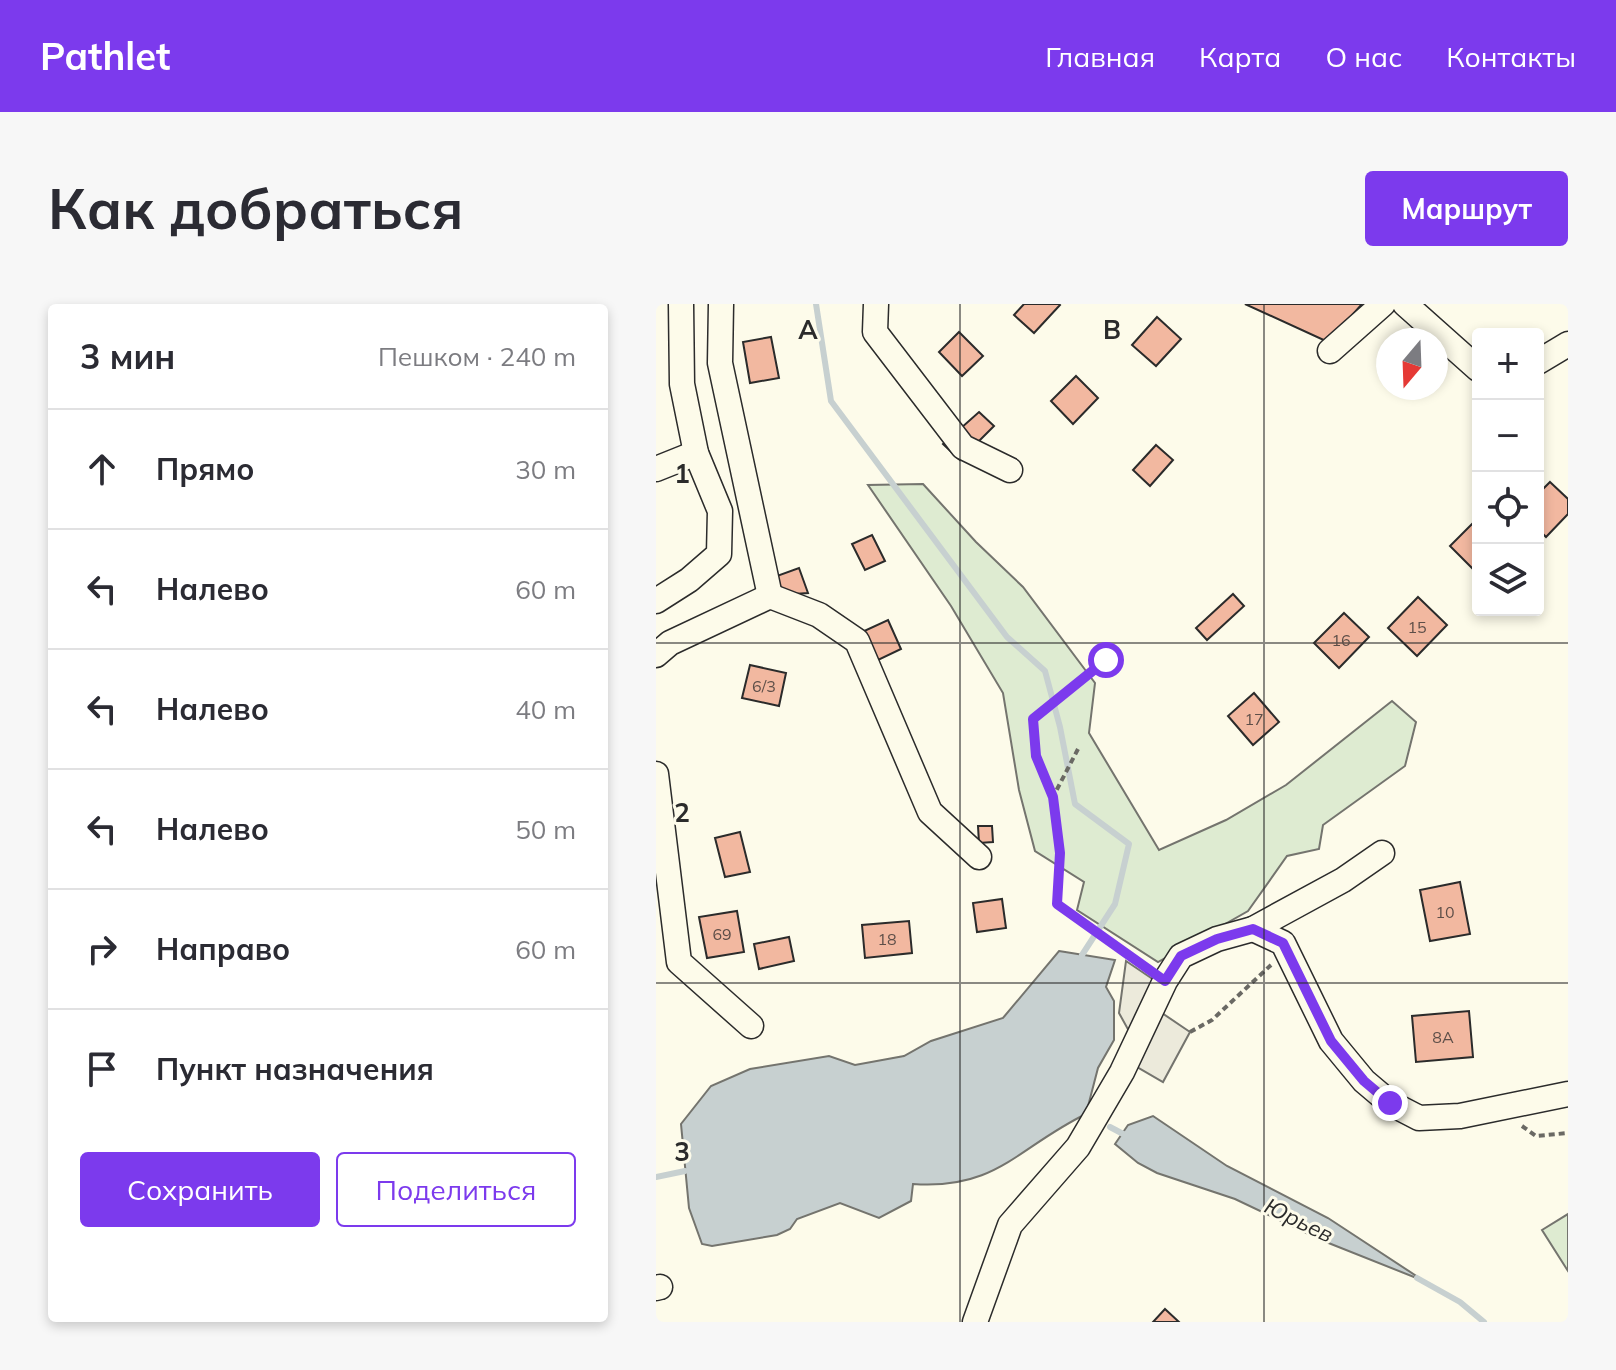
<!DOCTYPE html>
<html lang="ru">
<meta charset="utf-8">
<style>
:root{--surface:#fff;--page:#f7f7f7;--text:#2b2b33;--muted:#7c7c81;--line:#e1e1e2;--accent:#7c3aed}
body{margin:0;font-family:Mulish,sans-serif;background:var(--page);color:var(--text)}
.controls{position:absolute;right:24px;top:24px;display:grid;overflow:hidden;border-radius:8px;box-shadow:0 4px 12px #0003}
.controls button{width:72px;height:72px;display:grid;place-items:center;padding:0;border:0;border-bottom:2px solid var(--line);background:var(--surface);color:var(--text);font:40px sans-serif}
.compass{position:absolute;left:720px;top:24px;width:72px;height:72px;border-radius:50%;background:var(--surface);box-shadow:0 4px 12px #0003;rotate:199deg}
.stop{position:absolute;width:24px;height:24px;margin:-18px;border:6px solid #7c3aed;border-radius:50%;background:#fff}
.stop.end{background:#7c3aed;border-color:#fff;box-shadow:0 2px 8px #0008}
.list{margin:0;padding:0;list-style:none}
h2{display:flex;justify-content:space-between;align-items:center;height:104px;margin:0;padding:0 32px;font-size:34px}
h2 small{font-size:26px;font-weight:400;color:var(--muted)}
.list li{display:grid;grid-template-columns:52px 1fr auto;gap:24px;align-items:center;box-sizing:border-box;height:120px;padding:0 32px;border-top:2px solid var(--line)}
.list b{display:block;font-size:30px;white-space:nowrap}
.list em{font-size:26px;font-style:normal;color:var(--muted)}
.actions{display:flex;gap:16px;padding:24px 32px}
.actions a{flex:1;padding:18px 0;border:2px solid var(--accent);border-radius:8px;text-align:center;font-size:28px;color:var(--accent)}
.actions .main{background:var(--accent);color:#fff}
.icon{flex:none;width:44px;height:44px;fill:none;stroke:currentColor;stroke-width:2;stroke-linecap:round;stroke-linejoin:round}
.map{position:relative;flex:none;width:912px;height:1018px;overflow:hidden;border-radius:8px}
header{display:flex;align-items:center;gap:48px;box-sizing:border-box;height:112px;padding:0 40px;background:var(--accent);color:#fff}
header strong{font-size:38px}
nav{display:flex;gap:44px;margin-inline-start:auto;font-size:28px}
.intro{display:flex;align-items:center;justify-content:space-between;box-sizing:border-box;height:192px;padding:0 48px}
h1{margin:0;font-size:56px}
.button{padding:20px 36px;border-radius:8px;background:var(--accent);color:#fff;font-size:28px;font-weight:700}
main{display:flex;gap:48px;padding:0 48px}
aside{flex:1;background:var(--surface);border-radius:8px;box-shadow:0 4px 12px #0003}
.map>svg:first-child{display:block}
.green{fill:#deebd1;stroke:#74746e;stroke-width:2}
.parking{fill:#eceadb;stroke:#74746e;stroke-width:2}
.water{fill:#c7d0d0;stroke:#74746e;stroke-width:2}
.lines{fill:none;stroke-linecap:round;stroke-linejoin:round}
.stream{stroke:#c7d0d0;stroke-width:6}
.building{fill:#f2b8a0;stroke:#2b2b2b;stroke-width:2}
.minor-casing{stroke:#2b2b2b;stroke-width:27}
.path{stroke:#6a6964;stroke-width:4;stroke-dasharray:6 4;stroke-linecap:butt}
.minor{stroke:#fdfbea;stroke-width:24}
.route{stroke:#7c3aed;stroke-width:10}
.grid{fill:none;stroke:#2b2b2b;stroke-width:2;stroke-opacity:0.55}
.labels{text-anchor:middle;dominant-baseline:central;stroke-width:6;stroke-linejoin:round;paint-order:stroke}
.number-label{font-size:16px;fill:#5d4e48}
.water-label{font-size:22px;font-style:italic;fill:#2b2b2b;stroke:#fdfbea}
.grid-label{font-size:26px;text-anchor:middle;font-weight:bold;fill:#2b2b2b;stroke:#fdfbea;stroke-width:6;stroke-linejoin:round;paint-order:stroke}
</style>
<header>
<strong>Pathlet</strong>
<nav><a>Главная</a><a>Карта</a><a>О нас</a><a>Контакты</a></nav>
</header>
<div class="intro"><h1>Как добраться</h1><a class="button">Маршрут</a></div>
<main>
<aside>
<h2>3 мин<small>Пешком · 240 m</small></h2>
<ul class="list">
<li><svg class="icon" aria-label="ahead" viewBox="0 0 24 24"><path d="M12 20V5M6 11l6-6 6 6"/></svg><div><b>Прямо</b></div><em>30 m</em></li>
<li><svg class="icon" aria-label="left" viewBox="0 0 24 24"><path d="M17 20v-9H6M10 6l-5 5 5 5"/></svg><div><b>Налево</b></div><em>60 m</em></li>
<li><svg class="icon" aria-label="left" viewBox="0 0 24 24"><path d="M17 20v-9H6M10 6l-5 5 5 5"/></svg><div><b>Налево</b></div><em>40 m</em></li>
<li><svg class="icon" aria-label="left" viewBox="0 0 24 24"><path d="M17 20v-9H6M10 6l-5 5 5 5"/></svg><div><b>Налево</b></div><em>50 m</em></li>
<li><svg class="icon" aria-label="right" viewBox="0 0 24 24"><path d="M7 20v-9h11M14 6l5 5-5 5"/></svg><div><b>Направо</b></div><em>60 m</em></li>
<li><svg class="icon" aria-label="arrive" viewBox="0 0 24 24"><path d="M6 21V4h12l-3 4 3 4H6"/></svg><div><b>Пункт назначения</b></div></li>
</ul>
<div class="actions"><a class="main">Сохранить</a><a>Поделиться</a></div>
</aside>
<div class="map">
<svg width="912" height="1018" viewBox="0 0 912 1018">
<rect width="100%" height="100%" fill="#fdfbea"/>
<g class="green">
<polygon points="267,180 320,238 367,283 439,379 433,429 503,546 570,516 630,481 736,397 760,418 749,462 667,521 663,545 631,552 592,607 502,658 421,606 428,578 379,547 363,486 347,389 295,302 212,181"/>
<polygon points="912,910 912,967 886,926"/>
</g>
<g class="parking">
<polygon points="470,657 501,678 474,729 463,709"/>
<polygon points="503,707 534,728 507,778 476,760"/>
</g>
<g class="water">
<path d="M403,647L459,656L450,683L458,697V736L442,764L430,810C362,843 341,886 257,880L255,897L223,914L184,899L141,915L134,925L121,931L56,942L46,940L33,904L25,820L55,782L94,765L173,752L199,761L248,752L275,737L347,714Z"/>
<polygon points="497,812 571,862 672,914 768,977 665,936 579,895 501,869 482,859 459,840 472,821"/>
</g>
<g class="lines">
<g class="stream">
<polyline points="160,0 175,97 351,333 389,367 404,423 419,500 473,540 459,600 426,651"/>
<polyline points="454,823 471,832"/>
<polyline points="0,873 29,867"/>
<polyline points="761,974 804,998 828,1018"/>
</g>
</g>
<g class="building">
<polygon points="368,0 403,0 404,1 378,29 358,11"/>
<polygon points="589,0 706,0 672,38"/>
<polygon points="501,13 525,35 500,62 476,41"/>
<polygon points="303,28 327,52 306,72 283,48"/>
<polygon points="115,33 123,74 94,79 87,38"/>
<polygon points="420,72 442,94 417,120 395,97"/>
<polygon points="323,108 338,122 304,156 287,140"/>
<polygon points="500,141 517,156 494,182 477,166"/>
<polygon points="894,178 912,195 912,210 890,233 882,225 882,190"/>
<polygon points="816,220 822,227 822,262 818,266 794,242"/>
<polygon points="216,231 229,257 209,266 196,240"/>
<polygon points="143,264 152,289 124,291 118,273"/>
<polygon points="577,290 588,302 551,336 540,324"/>
<polygon points="762,293 791,321 761,352 732,324"/>
<polygon points="688,309 713,333 683,364 658,339"/>
<polygon points="232,316 245,345 220,357 206,328"/>
<polygon points="94,361 130,369 123,402 86,394"/>
<polygon points="598,389 623,418 597,441 572,412"/>
<polygon points="322,522 336,522 337,538 323,539"/>
<polygon points="84,528 94,568 69,573 59,534"/>
<polygon points="804,578 814,630 774,637 764,586"/>
<polygon points="346,595 350,624 321,628 317,599"/>
<polygon points="81,607 88,648 51,654 43,613"/>
<polygon points="253,617 256,649 209,654 206,621"/>
<polygon points="133,633 138,657 103,665 98,640"/>
<polygon points="813,707 817,753 760,758 756,712"/>
<polygon points="509,1005 523,1018 497,1018"/>
</g>
<g class="lines">
<defs>
<g id="minor">
<polyline points="65,0 64,59 114,292"/>
<polyline points="220,0 219,28 307,143 354,166"/>
<polyline points="749,0 822,65"/>
<polyline points="674,47 727,0"/>
<polyline points="882,58 912,40"/>
<polyline points="0,165 40,149"/>
<polyline points="0,297 33,276 63,250 64,207 40,149 26,80 25,0"/>
<polyline points="0,351 14,339 114,292 163,311 201,337 274,508 323,553"/>
<polyline points="0,470 23,658 95,722"/>
<polyline points="597,625 627,639 675,737 708,777 734,799 763,814 804,812 912,790"/>
<polyline points="0,984 4,983"/>
<polyline points="319,1018 354,921 422,843 466,768 509,677 525,652 561,635 597,625 687,576 726,549"/>
</g>
</defs>
<use href="#minor" class="minor-casing"/>
<g class="path">
<polyline points="422,445 397,493 404,549 401,600 491,664"/>
<polyline points="397,493 380,452 377,415 450,356"/>
<polyline points="534,728 556,716 615,661"/>
<polyline points="866,822 880,832 912,829"/>
</g>
<use href="#minor" class="minor"/>
</g>
<g class="lines">
<polyline class="route" points="450,356 377,415 380,452 397,493 404,549 401,600 509,677 525,652 561,635 597,625 627,639 675,737 708,777 734,799"/>
</g>
<path class="grid" d="M304,0V1018M608,0V1018M0,339H912M0,679H912"/>
<g class="labels">
<g class="number-label">
<text x="761" y="323">15</text>
<text x="685" y="336">16</text>
<text x="108" y="382">6/3</text>
<text x="598" y="415">17</text>
<text x="789" y="608">10</text>
<text x="66" y="630">69</text>
<text x="231" y="635">18</text>
<text x="787" y="733">8А</text>
</g>
<g class="water-label">
<text transform="translate(643 916) rotate(26)">Юрьев</text>
</g>
</g>
<g class="grid-label">
<text x="152" y="35">A</text>
<text x="456" y="35">B</text>
<text x="26" y="179">1</text>
<text x="26" y="518">2</text>
<text x="26" y="857">3</text>
</g>
</svg>
<div class="controls">
<button>+</button>
<button>−</button>
<button><svg class="icon" aria-label="locate" viewBox="0 0 24 24"><circle cx="12" cy="12" r="6"/><path d="M12 2v4M12 18v4M2 12h4M18 12h4"/></svg></button>
<button><svg class="icon" aria-label="layers" viewBox="0 0 24 24"><path d="M12 4l9 5-9 5-9-5zM3 14l9 5 9-5"/></svg></button>
</div>
<svg class="compass" viewBox="-18 -18 36 36"><path d="M0-13l5 13h-10z" fill="#e53935"/><path d="M0 13l5-13h-10z" fill="#7c7c81"/></svg>
<div class="stop" style="left:450px;top:356px"></div>
<div class="stop end" style="left:734px;top:799px"></div>
</div>
</main>
